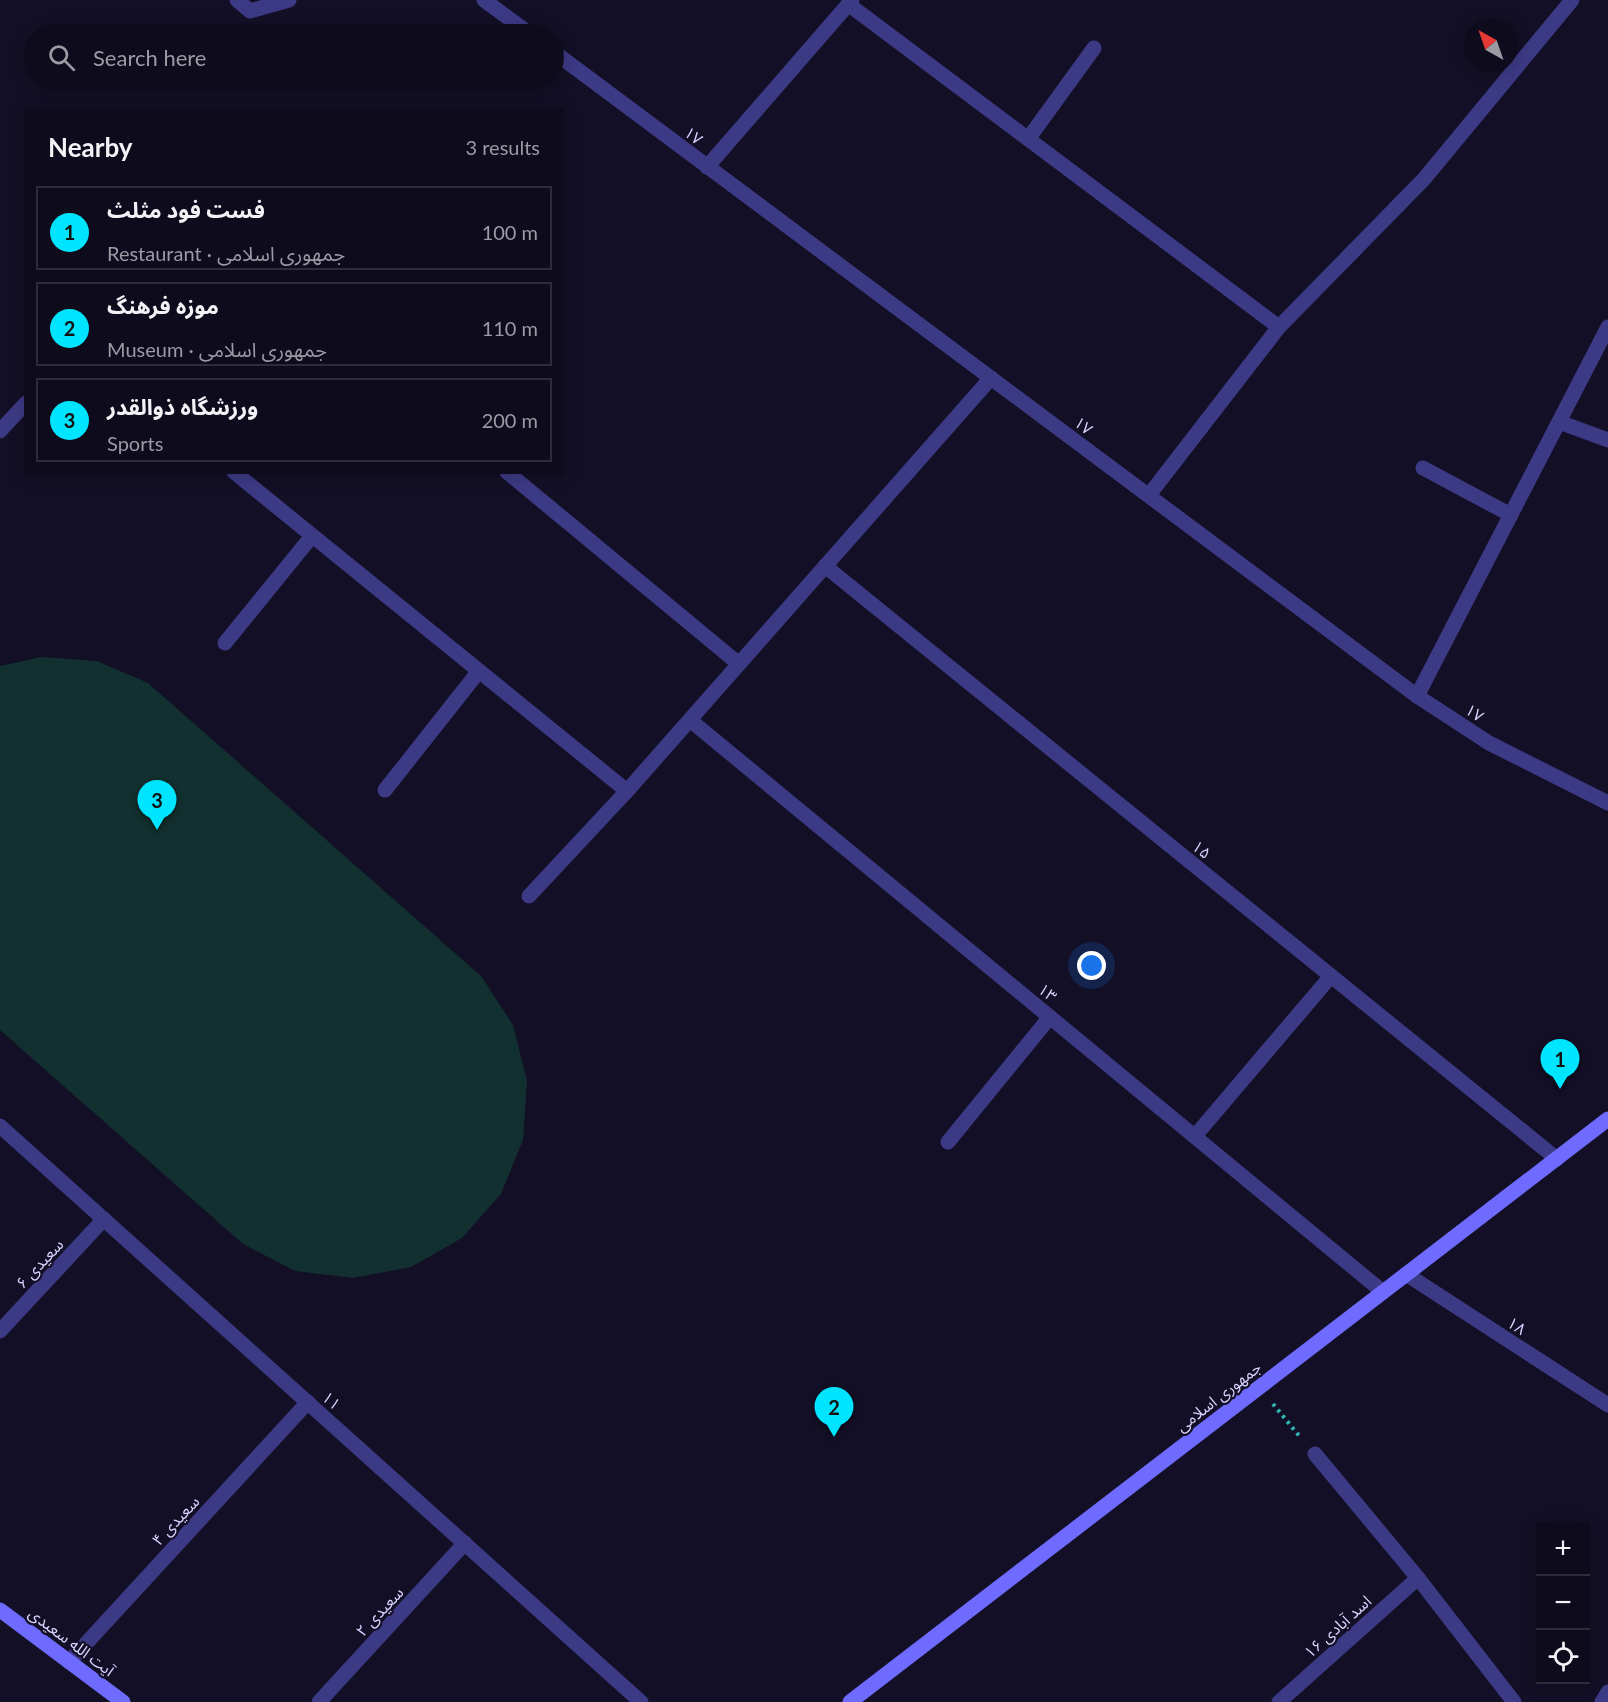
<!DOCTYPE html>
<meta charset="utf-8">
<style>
:root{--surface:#0e0b1c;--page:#171425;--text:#f1f3f6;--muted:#9b9ba3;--line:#2e2b3b;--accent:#00e5ff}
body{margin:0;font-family:Lato,"Noto Sans Arabic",sans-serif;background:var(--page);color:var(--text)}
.controls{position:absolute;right:18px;bottom:18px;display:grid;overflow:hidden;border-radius:0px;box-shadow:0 3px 15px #0003}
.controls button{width:54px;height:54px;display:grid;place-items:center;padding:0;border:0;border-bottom:2px solid var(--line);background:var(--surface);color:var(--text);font:30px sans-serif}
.compass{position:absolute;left:1464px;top:18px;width:54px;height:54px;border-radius:50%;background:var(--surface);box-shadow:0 3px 15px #0003;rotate:320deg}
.you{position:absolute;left:1092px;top:966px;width:21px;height:21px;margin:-15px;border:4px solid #fff;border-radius:50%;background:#1a73e8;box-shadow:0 0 0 9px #1a73e833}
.badge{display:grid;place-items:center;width:39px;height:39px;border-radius:50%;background:var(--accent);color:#111;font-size:20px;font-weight:700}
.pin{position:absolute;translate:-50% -50px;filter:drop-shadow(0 2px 3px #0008)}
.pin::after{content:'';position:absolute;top:32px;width:21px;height:18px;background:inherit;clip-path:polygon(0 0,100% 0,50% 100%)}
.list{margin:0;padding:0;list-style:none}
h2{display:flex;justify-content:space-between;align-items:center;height:78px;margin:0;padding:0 24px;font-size:26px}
h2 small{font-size:20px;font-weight:400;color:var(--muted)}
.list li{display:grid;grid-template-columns:39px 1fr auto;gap:18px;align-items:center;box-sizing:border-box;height:84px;margin:0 12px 12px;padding:0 12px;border:2px solid var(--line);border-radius:0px}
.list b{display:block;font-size:22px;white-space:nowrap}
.list p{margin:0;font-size:20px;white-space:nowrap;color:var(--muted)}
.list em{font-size:20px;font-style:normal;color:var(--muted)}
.icon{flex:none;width:33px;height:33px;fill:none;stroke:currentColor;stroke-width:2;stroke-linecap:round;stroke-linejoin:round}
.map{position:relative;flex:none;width:1608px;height:1702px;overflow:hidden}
.search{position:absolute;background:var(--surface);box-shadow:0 3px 15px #0003;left:24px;top:24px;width:540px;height:66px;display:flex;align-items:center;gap:15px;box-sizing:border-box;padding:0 21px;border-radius:33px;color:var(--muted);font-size:22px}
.panel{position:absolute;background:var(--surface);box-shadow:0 3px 15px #0003;left:24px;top:108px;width:540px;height:366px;border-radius:0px}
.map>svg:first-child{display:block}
.grass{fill:#12302f}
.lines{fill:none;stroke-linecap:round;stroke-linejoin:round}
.path{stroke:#2fb8b0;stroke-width:4;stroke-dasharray:3 4.5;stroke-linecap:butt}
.lane{stroke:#3d3a85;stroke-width:15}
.street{stroke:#3d3a85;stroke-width:15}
.secondary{stroke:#6f6bff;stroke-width:15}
.labels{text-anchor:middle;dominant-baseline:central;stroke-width:4.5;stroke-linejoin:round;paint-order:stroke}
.street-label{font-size:16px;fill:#d9d4ff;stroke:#130f26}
</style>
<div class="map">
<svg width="1608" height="1702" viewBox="0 0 1608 1702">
<rect width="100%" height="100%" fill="#130f26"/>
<polygon class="grass" points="41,657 97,661 148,683 481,976 513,1025 527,1081 523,1140 501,1194 462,1238 411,1267 353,1278 295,1271 243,1244 0,1030 0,666"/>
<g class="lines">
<polyline class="path" points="1273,1404 1301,1438"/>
<polyline class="lane" points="1028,139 1094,48"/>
<g class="street">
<polyline points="237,0 250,11 289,0"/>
<polyline points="484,0 530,34"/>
<polyline points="848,4 1279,327"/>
<polyline points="554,52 1417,696 1489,743 1608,803"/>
<polyline points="707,167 852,0"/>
<polyline points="1559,422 1608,440"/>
<polyline points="0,431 26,403"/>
<polyline points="1423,468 1511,515"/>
<polyline points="234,472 627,791"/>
<polyline points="507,472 739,664"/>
<polyline points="1149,495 1279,327 1424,179 1572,0"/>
<polyline points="825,566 1557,1159"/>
<polyline points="225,643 312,536"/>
<polyline points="1417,696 1608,327"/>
<polyline points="690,720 1383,1292"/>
<polyline points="385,790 479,671"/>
<polyline points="529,896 627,791 991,378"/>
<polyline points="0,1126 641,1702"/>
<polyline points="1195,1136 1331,976"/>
<polyline points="948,1142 1050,1017"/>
<polyline points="1406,1274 1608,1405"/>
<polyline points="0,1331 104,1219"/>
<polyline points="1315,1454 1418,1578 1514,1702"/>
<polyline points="69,1662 308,1402"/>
<polyline points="319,1702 465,1543"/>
<polyline points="1279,1702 1418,1578"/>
<polyline points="1602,1702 1608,1692"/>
</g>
<g class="secondary">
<polyline points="0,1610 123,1702"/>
<polyline points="850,1702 1608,1119"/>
</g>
</g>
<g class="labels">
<g class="street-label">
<text transform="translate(694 135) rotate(37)">۱۷</text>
<text transform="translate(1084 425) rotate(37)">۱۷</text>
<text transform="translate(1475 712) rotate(33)">۱۷</text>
<text transform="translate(1202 849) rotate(39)">۱۵</text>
<text transform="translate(1048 992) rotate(39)">۱۳</text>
<text transform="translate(39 1263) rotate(-47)">سعیدی ۶</text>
<text transform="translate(1517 1325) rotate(33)">۱۸</text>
<text transform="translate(1218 1396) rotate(-38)">جمهوری اسلامی</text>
<text transform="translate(332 1400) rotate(42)">۱۱</text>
<text transform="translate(175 1520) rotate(-47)">سعیدی ۴</text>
<text transform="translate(379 1611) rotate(-47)">سعیدی ۲</text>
<text transform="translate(1337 1626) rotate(-42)">اسد آبادی ۱۶</text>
<text transform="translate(72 1641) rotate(37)">آیت الله سعیدی</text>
</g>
</g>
</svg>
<div class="controls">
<button>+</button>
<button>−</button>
<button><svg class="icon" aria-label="locate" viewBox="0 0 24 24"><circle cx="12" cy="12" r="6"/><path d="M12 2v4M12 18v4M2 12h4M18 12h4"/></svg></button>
</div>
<svg class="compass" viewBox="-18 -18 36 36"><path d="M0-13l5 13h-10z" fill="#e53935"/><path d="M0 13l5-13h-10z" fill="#9b9ba3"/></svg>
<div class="you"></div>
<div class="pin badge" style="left:1560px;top:1089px">1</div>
<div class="pin badge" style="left:834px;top:1437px">2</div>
<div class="pin badge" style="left:157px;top:830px">3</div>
<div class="search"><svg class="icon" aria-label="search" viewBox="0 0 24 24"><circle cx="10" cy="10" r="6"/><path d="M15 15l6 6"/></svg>Search here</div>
<section class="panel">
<h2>Nearby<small>3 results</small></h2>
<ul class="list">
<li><span class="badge">1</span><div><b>فست فود مثلث</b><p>Restaurant · جمهوری اسلامی</p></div><em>100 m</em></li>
<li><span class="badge">2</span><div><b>موزه فرهنگ</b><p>Museum · جمهوری اسلامی</p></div><em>110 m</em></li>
<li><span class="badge">3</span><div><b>ورزشگاه ذوالقدر</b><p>Sports</p></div><em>200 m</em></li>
</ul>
</section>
</div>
